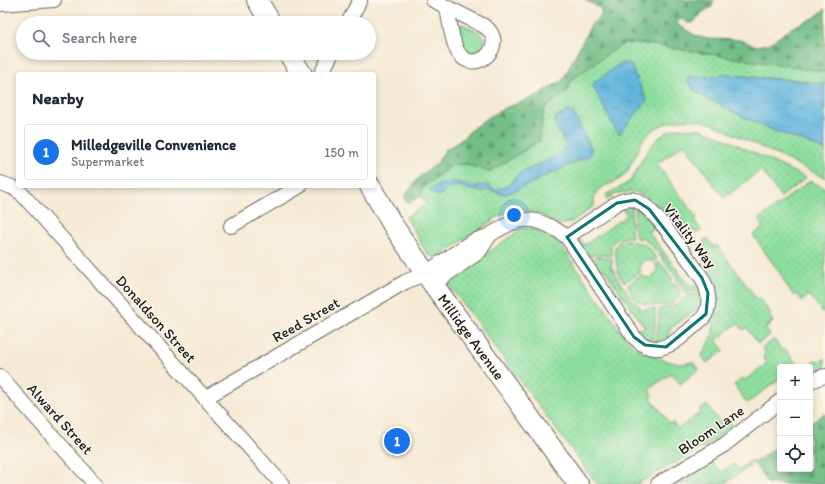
<!DOCTYPE html>
<meta charset="utf-8">
<style>
:root{--surface:#fff;--page:#f2f2f3;--text:#1f2937;--muted:#747a83;--line:#e0e1e3;--accent:#1a73e8}
body{margin:0;font-family:Itim,sans-serif;background:var(--page);color:var(--text)}
.controls{position:absolute;right:12px;bottom:12px;display:grid;overflow:hidden;border-radius:4px;box-shadow:0 2px 6px #0003}
.controls button{width:36px;height:36px;display:grid;place-items:center;padding:0;border:0;border-bottom:1px solid var(--line);background:var(--surface);color:var(--text);font:20px sans-serif}
.you{position:absolute;left:514px;top:215px;width:14px;height:14px;margin:-10px;border:3px solid #fff;border-radius:50%;background:#1a73e8;box-shadow:0 0 0 6px #1a73e833}
.badge{display:grid;place-items:center;width:26px;height:26px;border-radius:50%;background:var(--accent);color:#fff;font-size:13px;font-weight:700}
.pin{position:absolute;translate:-50% -50%;border:2px solid #fff;box-shadow:0 1px 4px #0006}
.list{margin:0;padding:0;list-style:none}
h2{display:flex;justify-content:space-between;align-items:center;height:52px;margin:0;padding:0 16px;font-size:17px}
h2 small{font-size:13px;font-weight:400;color:var(--muted)}
.list li{display:grid;grid-template-columns:26px 1fr auto;gap:12px;align-items:center;box-sizing:border-box;height:56px;margin:0 8px 8px;padding:0 8px;border:1px solid var(--line);border-radius:4px}
.list b{display:block;font-size:15px;white-space:nowrap}
.list p{margin:0;font-size:13px;white-space:nowrap;color:var(--muted)}
.list em{font-size:13px;font-style:normal;color:var(--muted)}
.icon{flex:none;width:22px;height:22px;fill:none;stroke:currentColor;stroke-width:2;stroke-linecap:round;stroke-linejoin:round}
.map{position:relative;flex:none;width:825px;height:484px;overflow:hidden}
.search{position:absolute;background:var(--surface);box-shadow:0 2px 6px #0003;left:16px;top:16px;width:360px;height:44px;display:flex;align-items:center;gap:10px;box-sizing:border-box;padding:0 14px;border-radius:22px;color:var(--muted);font-size:15px}
.panel{position:absolute;background:var(--surface);box-shadow:0 2px 6px #0003;left:16px;top:72px;width:360px;height:116px;border-radius:4px}
.map>svg:first-child{display:block}
.grass{fill:url(#grass-dots);stroke:#557e5e}
.forest{fill:url(#forest-firs);stroke:#476d51}
.water{fill:url(#water-ripples);stroke:#3f687c}
.lines{fill:none;stroke-linecap:round;stroke-linejoin:round}
.street-casing{stroke:#68645c;stroke-width:16}
.secondary-casing{stroke:#68645c;stroke-width:22}
.street{stroke:#fff;stroke-width:14}
.secondary{stroke:#fff;stroke-width:20}
.marked{fill:none;stroke:#0f766e;stroke-width:3;stroke-linejoin:round}
.labels{text-anchor:middle;dominant-baseline:central;stroke-width:3;stroke-linejoin:round;paint-order:stroke}
.street-label{font-size:15px;fill:#1c1c1c;stroke:#fbf7ec}
</style>
<div class="map">
<svg width="825" height="484" viewBox="0 0 825 484">
<defs>
<pattern id="grass-dots" width="8" height="8" patternUnits="userSpaceOnUse"><rect width="8" height="8" fill="#8edf9f"/><path d="M2 2h.1M6 6h.1" fill="none" stroke="#7abf88" stroke-width="1.8" stroke-linecap="round"/></pattern>
<pattern id="forest-firs" width="22" height="20" patternUnits="userSpaceOnUse"><rect width="22" height="20" fill="#72be86"/><path d="M5 1l3.5 6h-7zM16 11l3.5 6h-7z" fill="#5d9a6d"/></pattern>
<pattern id="water-ripples" width="26" height="14" patternUnits="userSpaceOnUse"><rect width="26" height="14" fill="#62b5dd"/><path d="M2 4q2-2 4 0t4 0M15 11q2-2 4 0t4 0" fill="none" stroke="#5092b2"/></pattern>
</defs>
<rect width="100%" height="100%" fill="#fbf7ec"/>
<filter id="ink" filterUnits="userSpaceOnUse"><feTurbulence type="fractalNoise" baseFrequency=".025" numOctaves="2"/><feDisplacementMap in="SourceGraphic" scale="8" xChannelSelector="R" yChannelSelector="G"/><feConvolveMatrix kernelMatrix="1 2 1 2 8 2 1 2 1" color-interpolation-filters="sRGB"/></filter>
<filter id="wash" filterUnits="userSpaceOnUse"><feTurbulence type="fractalNoise" baseFrequency=".012" numOctaves="4" result="noise"/><feDisplacementMap in="SourceGraphic" scale="16" xChannelSelector="R" yChannelSelector="G"/><feGaussianBlur stdDeviation="0.9" result="paint"/><feColorMatrix in="noise" values="0 0 0 0 0 0 0 0 0 0 0 0 0 0 0 0 0 1.4 0 .05"/><feComposite in="paint" operator="in"/></filter>
<g filter="url(#wash)">
<rect width="100%" height="100%" fill="#f5ead4"/>
<g class="grass">
<path d="M461,24C467,27 479,30 483,36C490,46 476,58 467,50C462,45 461,34 459,27Z"/>
<path d="M624,43L646,44L825,72V84L815,83L802,80L751,77L727,74L712,77L699,78L687,82C691,84 692,88 695,91C703,97 712,99 720,104C753,124 790,135 825,150V178L713,124C689,115 656,119 641,143C636,152 631,169 623,176C611,188 592,182 594,206C586,211 577,220 568,223C552,230 532,197 499,216L437,258L428,255L406,217L427,204L421,196L422,188L452,165L466,164L489,172L539,141L544,109L567,91L572,79Z"/>
<path d="M677,128L700,129L717,135L806,178L781,197L761,170L724,198L684,144L657,164L697,218L694,220L701,230L696,233L679,221L665,216L655,204L645,196L634,192H625L619,193L606,199L607,194L626,184L631,180C645,157 649,138 677,128Z"/>
<polygon points="810,181 825,188 825,310 822,312 810,295 802,301 797,294 794,296 783,280 784,279 753,235 763,227 758,220"/>
<path d="M632,205L631,227L632,237C620,238 607,239 612,256L595,254L585,259L576,241L579,238L585,245L627,215L622,208Z"/>
<path d="M637,207L659,227L648,231L689,286L699,283L702,291L684,292C678,277 657,250 645,240V238L640,237V239L636,238L634,225L635,209Z"/>
<path d="M522,228C535,227 549,235 559,243L625,337C635,350 642,351 656,357C670,362 679,366 693,362L699,369L680,384L672,373L649,389L653,396L651,398L670,424L672,422L678,429L701,412L699,410L707,405L720,423L727,418L733,426L707,445L637,484H597L449,285L451,280Z"/>
<polygon points="707,238 714,247 717,245 757,299 759,298 771,314 769,315 773,322 765,328 770,335 758,344 747,328 743,330 738,323 716,340 724,351 707,363 702,356 713,334 713,319 717,302 715,286 710,275 710,262 703,241"/>
<path d="M626,240L645,244L657,259L654,262L645,260L640,264V273L625,282C616,276 618,267 616,258C615,251 613,248 618,243Z"/>
<polygon points="597,256 612,259 613,263 611,263 611,269 614,269 616,276 627,291 631,300 640,306 640,309 645,310 646,308 655,309 655,329 651,341 645,339 635,330 645,328 604,269 594,271 588,262"/>
<path d="M660,262L673,279L671,281L674,285L676,283C694,309 648,310 635,299C631,296 630,289 628,285L641,275L643,277L651,278L656,273L657,267L655,265Z"/>
<polygon points="702,294 702,313 699,307 669,330 670,338 667,340 654,342 658,328 659,309 677,305 687,295"/>
<polygon points="774,339 782,351 785,349 798,366 780,367 780,379 747,403 734,385 743,378 745,380 767,363 763,356 766,353 762,348"/>
<polygon points="825,358 825,369 815,372 813,372 812,368 813,362 817,359 820,362"/>
<polygon points="752,460 754,463 724,484 669,484 711,461 721,472 734,464 739,469"/>
</g>
<g class="forest">
<polygon points="585,0 714,0 712,7 703,12 693,23 688,23 680,18 677,24 696,36 708,39 740,40 756,46 769,44 793,27 814,18 825,9 825,72 646,44 624,43 572,79 567,91 544,109 539,141 489,172 466,164 452,165 422,188 421,196 409,203 405,200 405,196 420,176 437,164 445,150 461,140 472,129 487,118 505,108 532,98 562,81 591,25 602,14 600,8"/>
<polygon points="825,413 825,484 768,484 754,463 780,445 780,469 810,469 810,424"/>
</g>
<g class="water">
<polygon points="623,63 628,63 631,65 647,101 619,134 616,131 593,86 595,82 618,65"/>
<path d="M727,74C760,79 793,79 825,84V150L760,125L727,109L718,103L707,99L695,90L691,85L687,82V78L689,76C702,78 714,76 727,74Z"/>
<polygon points="569,111 573,112 591,148 591,154 589,156 510,193 505,194 488,190 480,192 458,186 450,188 438,196 432,193 430,190 431,188 452,181 473,186 488,185 495,190 507,186 518,174 548,160 563,150 565,147 565,144 554,122 556,117"/>
</g>
</g>
<g filter="url(#ink)">
<g class="lines">
<defs>
<g id="street">
<path d="M433,0L484,26C511,44 474,78 458,52C452,43 449,18 447,7"/>
<polyline points="0,4 54,0"/>
<polyline points="348,23 360,0"/>
<polyline points="321,74 332,53"/>
<polyline points="0,183 12,187 21,193 282,484"/>
<polyline points="231,226 300,186"/>
<path d="M490,235C521,214 537,215 567,237L634,337C659,364 682,336 702,319C712,308 709,290 702,278C689,261 654,206 635,200C629,198 623,200 617,203L567,237"/>
<polyline points="0,377 95,484"/>
<polyline points="810,381 825,376"/>
<polyline points="205,398 405,282 426,273 471,242 490,235 479,252 433,284"/>
<polyline points="658,484 724,445 780,401"/>
</g>
<g id="secondary">
<polyline points="257,0 271,23"/>
<polyline points="288,53 302,74"/>
<polyline points="370,186 394,227 433,284 578,484"/>
</g>
</defs>
<use href="#street" class="street-casing"/>
<use href="#secondary" class="secondary-casing"/>
<use href="#street" class="street"/>
<use href="#secondary" class="secondary"/>
</g>
</g>
<path class="marked" d="M635,200L649,209L702,278L708,293L706,314L666,347L645,345L634,337L567,237L617,203Z"/>
<g class="labels">
<g class="street-label">
<text transform="translate(690 236) rotate(53)">Vitality Way</text>
<text transform="translate(156 319) rotate(48)">Donaldson Street</text>
<text transform="translate(306 320) rotate(-30)">Reed Street</text>
<text transform="translate(471 337) rotate(54)">Millidge Avenue</text>
<text transform="translate(60 419) rotate(48)">Alward Street</text>
<text transform="translate(711 430) rotate(-34)">Bloom Lane</text>
</g>
</g>
</svg>
<div class="controls">
<button>+</button>
<button>−</button>
<button><svg class="icon" aria-label="locate" viewBox="0 0 24 24"><circle cx="12" cy="12" r="6"/><path d="M12 2v4M12 18v4M2 12h4M18 12h4"/></svg></button>
</div>
<div class="you"></div>
<div class="pin badge" style="left:397px;top:441px">1</div>
<div class="search"><svg class="icon" aria-label="search" viewBox="0 0 24 24"><circle cx="10" cy="10" r="6"/><path d="M15 15l6 6"/></svg>Search here</div>
<section class="panel">
<h2>Nearby<small></small></h2>
<ul class="list">
<li><span class="badge">1</span><div><b>Milledgeville Convenience</b><p>Supermarket</p></div><em>150 m</em></li>
</ul>
</section>
</div>
